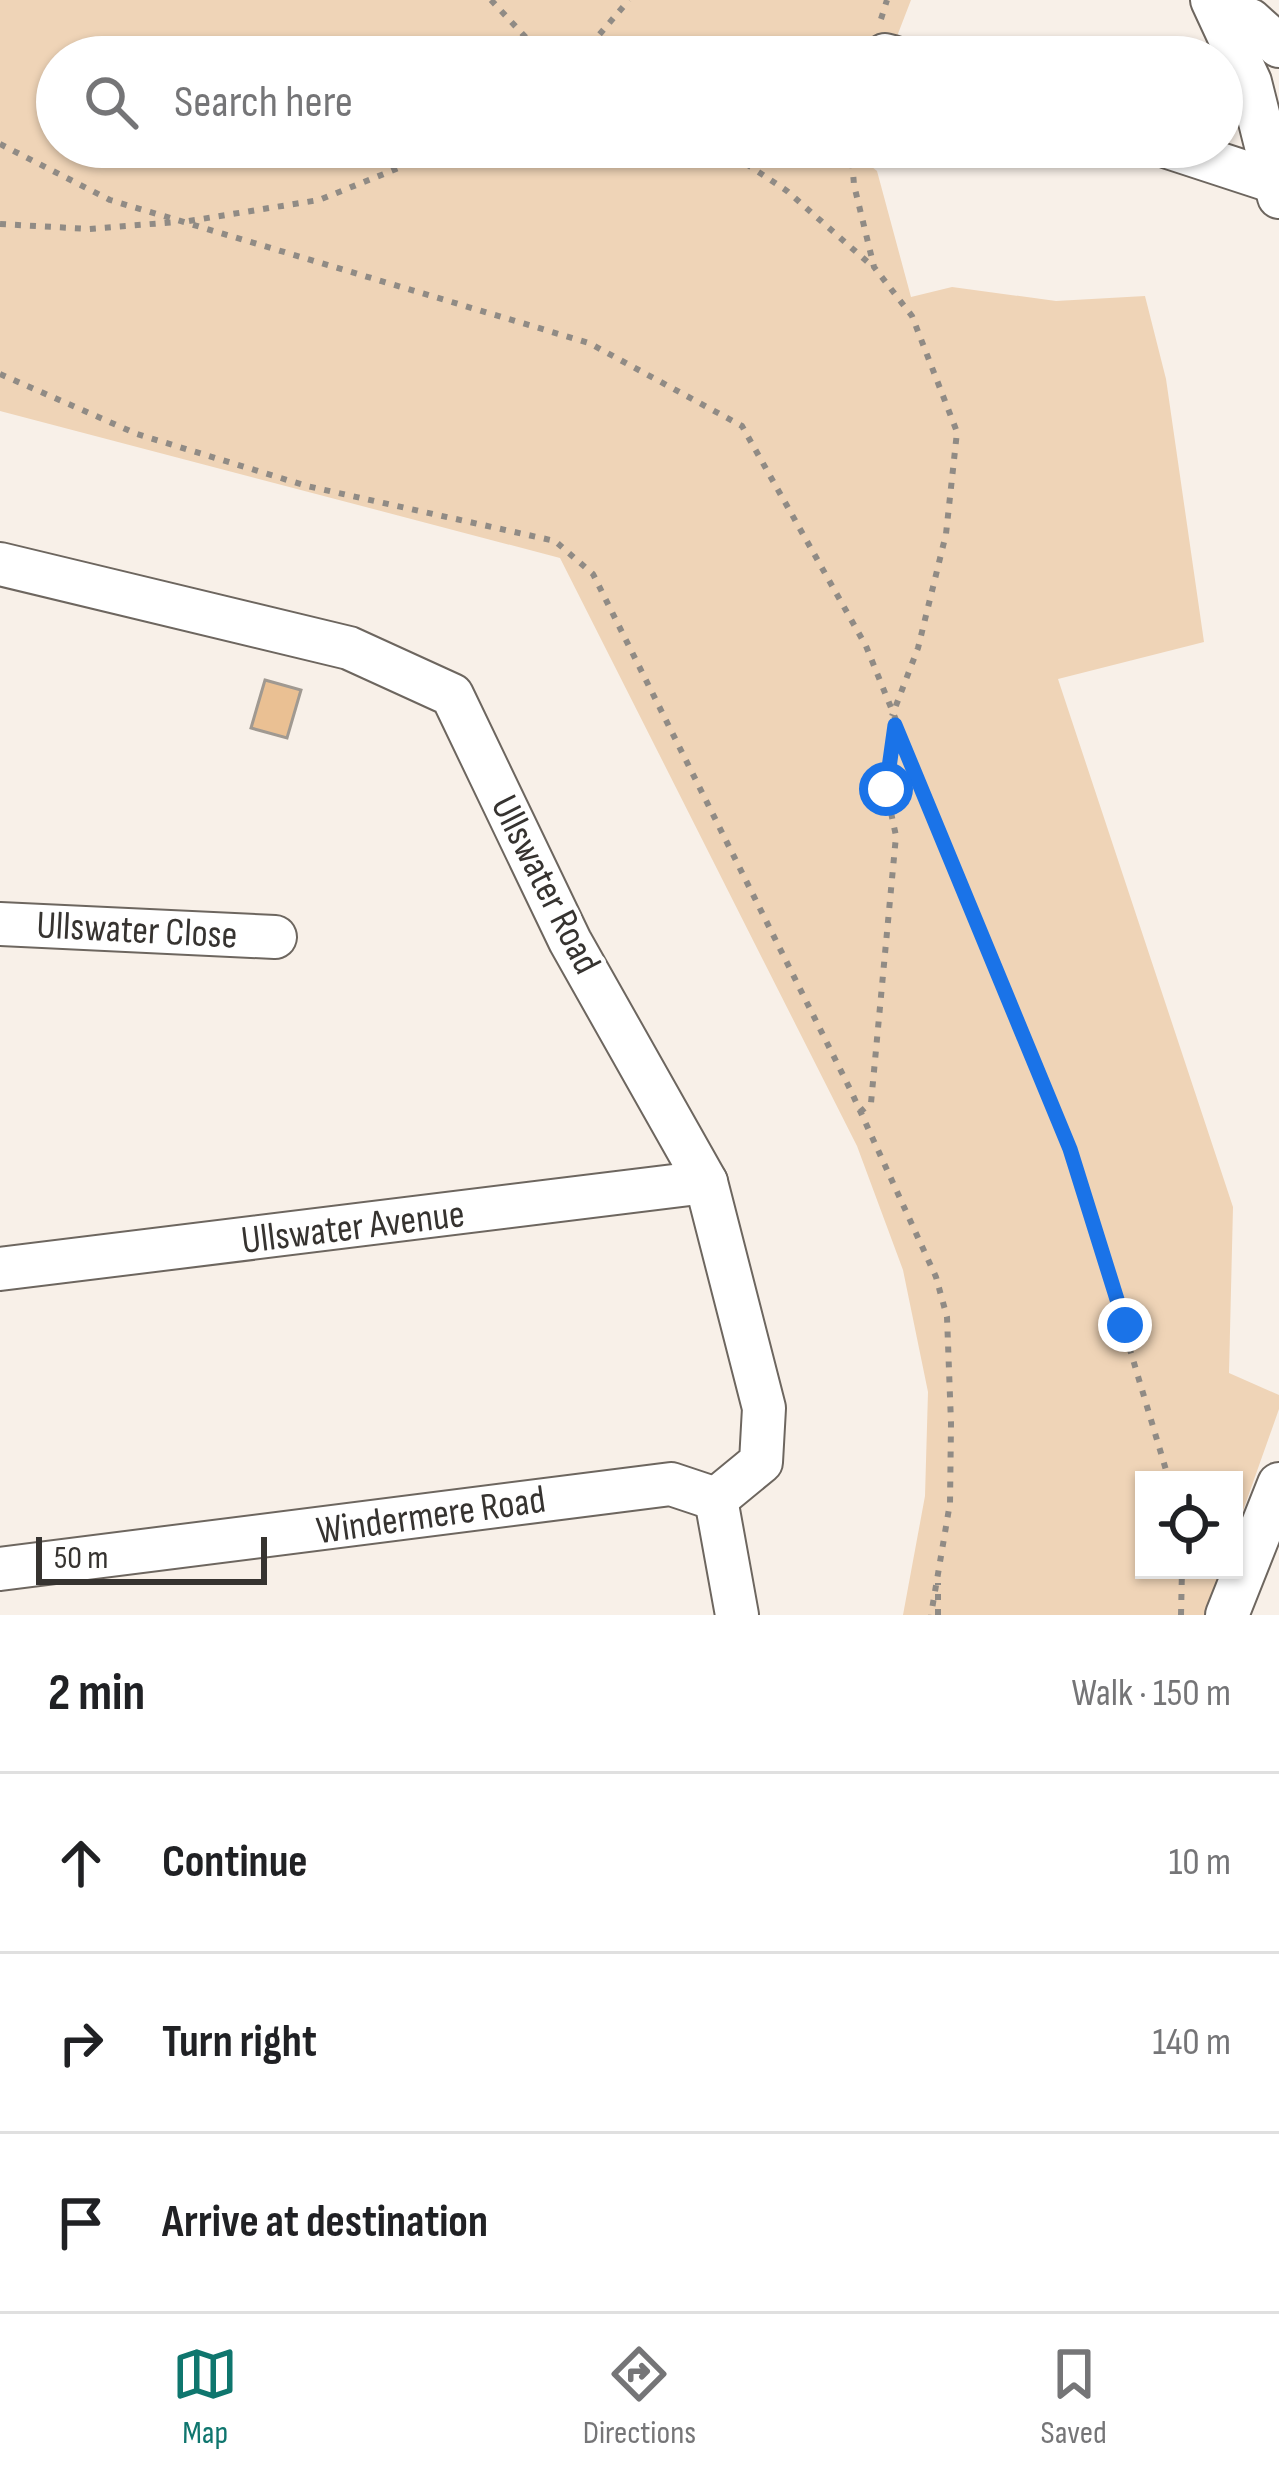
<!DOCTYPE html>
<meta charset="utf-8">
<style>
:root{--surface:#fff;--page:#f2f2f2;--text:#202124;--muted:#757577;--line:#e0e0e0;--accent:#0f766e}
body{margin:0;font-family:"Sofia Sans Condensed",sans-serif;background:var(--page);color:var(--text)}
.controls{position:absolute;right:36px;bottom:36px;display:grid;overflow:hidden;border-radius:0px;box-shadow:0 3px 9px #0004}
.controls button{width:108px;height:108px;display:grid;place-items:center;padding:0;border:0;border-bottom:3px solid var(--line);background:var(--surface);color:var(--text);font:60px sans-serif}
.scale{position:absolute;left:36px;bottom:30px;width:231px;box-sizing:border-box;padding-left:12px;border:6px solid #363330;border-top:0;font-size:33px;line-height:42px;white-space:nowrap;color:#363330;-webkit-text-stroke:9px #fff;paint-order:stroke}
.stop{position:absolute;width:36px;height:36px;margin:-27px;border:9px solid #1a73e8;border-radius:50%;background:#fff}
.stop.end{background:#1a73e8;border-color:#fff;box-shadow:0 3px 12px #0008}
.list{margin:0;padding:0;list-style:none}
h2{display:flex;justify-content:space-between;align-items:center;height:156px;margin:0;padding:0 48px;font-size:51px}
h2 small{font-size:39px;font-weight:400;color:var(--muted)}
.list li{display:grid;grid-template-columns:78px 1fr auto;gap:36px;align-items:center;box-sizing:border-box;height:180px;padding:0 48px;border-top:3px solid var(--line)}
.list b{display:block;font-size:45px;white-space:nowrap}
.list em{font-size:39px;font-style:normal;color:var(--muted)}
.icon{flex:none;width:66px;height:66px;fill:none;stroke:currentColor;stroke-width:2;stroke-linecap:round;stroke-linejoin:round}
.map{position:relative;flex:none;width:1279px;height:1615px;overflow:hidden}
.search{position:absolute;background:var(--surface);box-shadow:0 3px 9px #0004;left:36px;right:36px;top:36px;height:132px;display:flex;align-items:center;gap:30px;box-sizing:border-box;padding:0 42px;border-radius:66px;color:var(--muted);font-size:45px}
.sheet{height:696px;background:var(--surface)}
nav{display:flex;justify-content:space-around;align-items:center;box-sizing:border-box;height:168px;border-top:3px solid var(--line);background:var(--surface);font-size:33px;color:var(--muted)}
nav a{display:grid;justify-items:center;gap:6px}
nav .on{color:var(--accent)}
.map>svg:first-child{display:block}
.green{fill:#efd4b7}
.building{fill:#eac093;stroke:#a09991;stroke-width:3}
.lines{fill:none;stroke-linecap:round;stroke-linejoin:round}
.minor-casing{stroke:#6d665f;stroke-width:46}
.path{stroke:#908b85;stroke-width:6;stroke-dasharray:6 9;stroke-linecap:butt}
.minor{stroke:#fff;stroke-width:42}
.route{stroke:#1a73e8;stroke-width:15}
.labels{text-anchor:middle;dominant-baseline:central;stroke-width:9;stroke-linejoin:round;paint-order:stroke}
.street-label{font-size:39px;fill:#363330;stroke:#fff}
</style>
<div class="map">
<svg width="1279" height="1615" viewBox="0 0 1279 1615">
<rect width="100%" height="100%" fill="#f8f0e8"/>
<polygon class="green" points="0,0 911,0 889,57 57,57 57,147 857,147 857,155 877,171 911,297 952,287 1056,301 1145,296 1166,379 1204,642 1058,679 1233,1207 1229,1373 1279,1395 1279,1409 1234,1536 1234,1480 1144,1480 1144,1570 1222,1570 1206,1615 903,1615 925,1496 928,1392 903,1270 857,1146 560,558 0,411"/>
<polygon class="building" points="265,680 301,690 287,738 251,728"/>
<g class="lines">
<defs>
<g id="minor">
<polyline points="1212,0 1250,82 1279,197"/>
<polyline points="1223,15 1250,20 1279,46"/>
<polyline points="885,55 893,57"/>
<polyline points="1168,147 1275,182"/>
<polyline points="0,564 349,648 452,695 570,941 706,1182 764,1408 761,1462 716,1499"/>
<polyline points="0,924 275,937"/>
<polyline points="0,1269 706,1182"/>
<polyline points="716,1499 737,1615"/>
<polyline points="0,1569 671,1484 716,1499"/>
<polyline points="1227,1615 1279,1484"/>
</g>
</defs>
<use href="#minor" class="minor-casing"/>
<g class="path">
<polyline points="491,0 544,57"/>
<polyline points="881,19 887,0"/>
<polyline points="580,57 629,0"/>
<polyline points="763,57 854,50"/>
<polyline points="0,144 110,200 589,343 742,426 866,646 1070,1149 1169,1480"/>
<polyline points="721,147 787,191 871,265"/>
<polyline points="851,147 854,185 874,267 912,316 957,432 946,534 918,648 892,716"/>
<polyline points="189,221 319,200 451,147"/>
<polyline points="0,224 89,229 176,222"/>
<polyline points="0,374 137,434 307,486 555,541 593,574 851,1091 936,1277 947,1317 951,1423 950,1503 931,1615"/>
<polyline points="860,1112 871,1103 896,836 886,789 895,728"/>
<polyline points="938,1615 938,1583"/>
<polyline points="1181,1615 1182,1570"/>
</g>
<use href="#minor" class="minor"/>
</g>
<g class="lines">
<polyline class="route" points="886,789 895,725 1070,1149 1125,1325"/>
</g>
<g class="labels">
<g class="street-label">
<text transform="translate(545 885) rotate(63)">Ullswater Road</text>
<text transform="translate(137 931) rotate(3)">Ullswater Close</text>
<text transform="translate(353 1228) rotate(-7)">Ullswater Avenue</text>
<text transform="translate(431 1516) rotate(-8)">Windermere Road</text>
</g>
</g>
</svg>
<div class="controls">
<button><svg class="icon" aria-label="locate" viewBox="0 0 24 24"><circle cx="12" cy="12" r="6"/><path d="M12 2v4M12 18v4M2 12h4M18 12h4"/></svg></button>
</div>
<div class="scale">50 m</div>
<div class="stop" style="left:886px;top:789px"></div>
<div class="stop end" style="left:1125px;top:1325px"></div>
<div class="search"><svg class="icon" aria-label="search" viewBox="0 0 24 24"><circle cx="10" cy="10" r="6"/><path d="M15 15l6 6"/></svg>Search here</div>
</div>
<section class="sheet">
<h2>2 min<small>Walk · 150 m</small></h2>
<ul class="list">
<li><svg class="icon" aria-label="ahead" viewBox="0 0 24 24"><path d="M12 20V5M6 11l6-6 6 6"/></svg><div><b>Continue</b></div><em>10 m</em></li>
<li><svg class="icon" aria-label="right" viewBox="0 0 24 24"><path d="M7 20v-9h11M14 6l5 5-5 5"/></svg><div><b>Turn right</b></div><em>140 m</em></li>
<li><svg class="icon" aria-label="arrive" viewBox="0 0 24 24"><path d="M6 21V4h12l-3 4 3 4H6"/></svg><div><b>Arrive at destination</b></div></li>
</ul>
</section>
<nav>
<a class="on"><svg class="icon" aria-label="map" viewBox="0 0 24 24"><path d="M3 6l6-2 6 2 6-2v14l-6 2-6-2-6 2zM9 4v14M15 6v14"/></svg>Map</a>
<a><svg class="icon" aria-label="directions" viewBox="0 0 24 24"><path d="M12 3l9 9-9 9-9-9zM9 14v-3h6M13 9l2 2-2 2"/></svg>Directions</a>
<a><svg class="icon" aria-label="saved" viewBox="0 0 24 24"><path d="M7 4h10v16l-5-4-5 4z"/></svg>Saved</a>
</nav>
